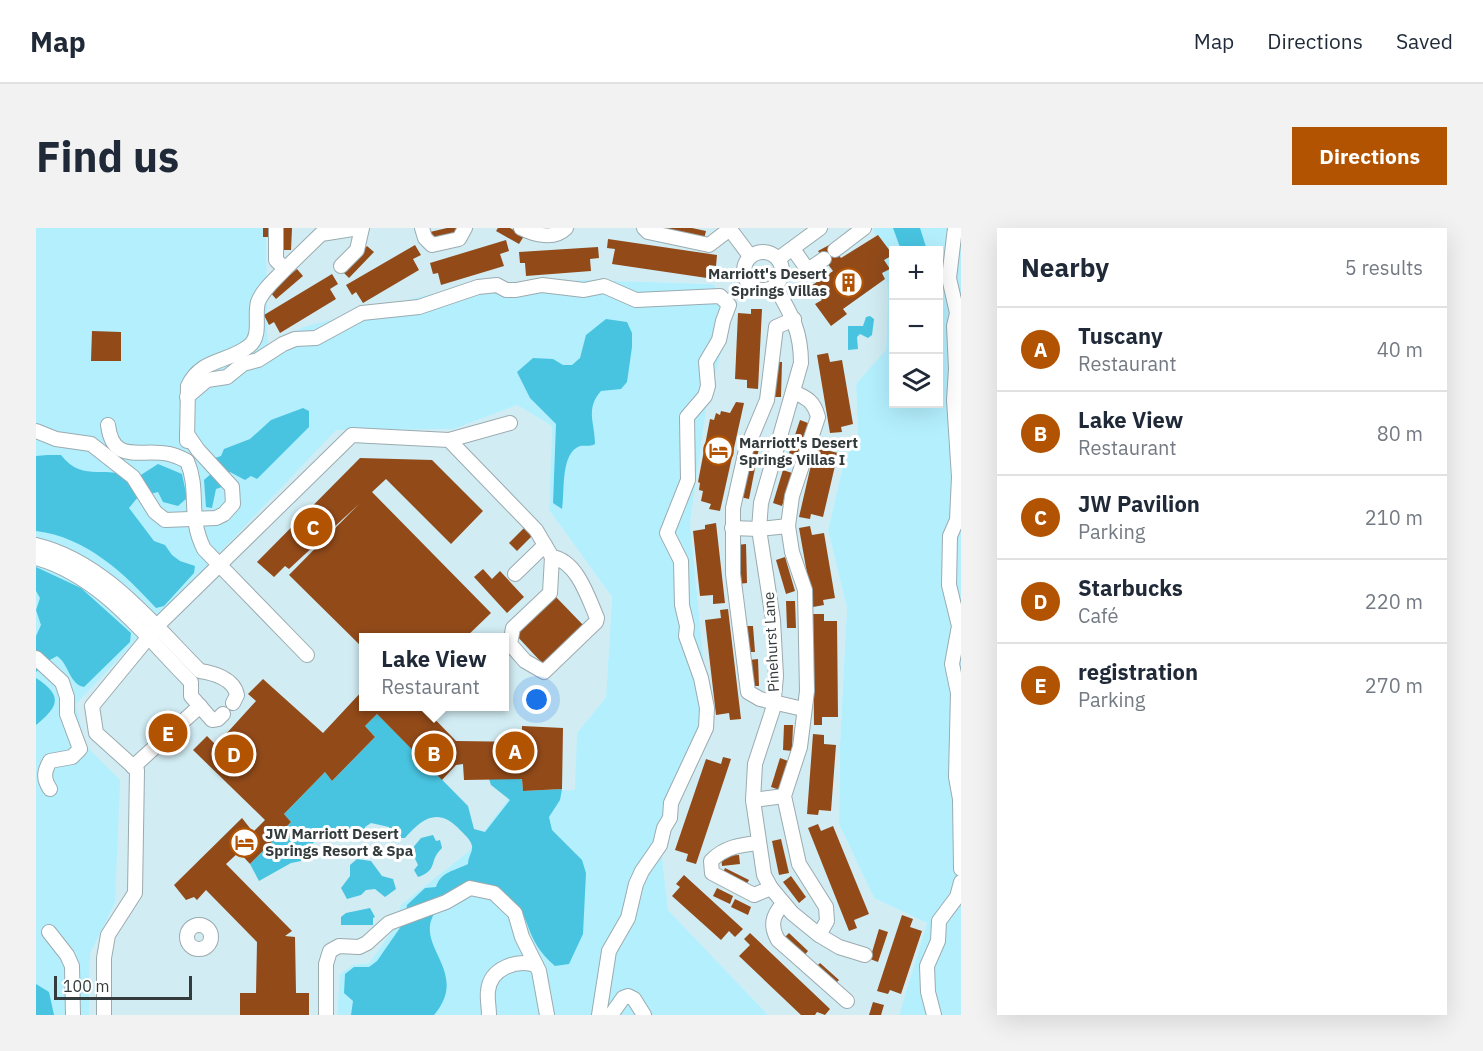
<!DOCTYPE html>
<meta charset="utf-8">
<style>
:root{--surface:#fff;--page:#f2f2f3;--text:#1f2937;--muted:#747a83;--line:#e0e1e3;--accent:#b25302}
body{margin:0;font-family:"IBM Plex Sans",sans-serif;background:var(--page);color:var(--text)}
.controls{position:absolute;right:18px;top:18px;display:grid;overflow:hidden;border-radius:0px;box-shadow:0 6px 24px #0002}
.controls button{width:54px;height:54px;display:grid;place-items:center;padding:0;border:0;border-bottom:2px solid var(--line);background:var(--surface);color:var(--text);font:30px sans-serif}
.scale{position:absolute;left:18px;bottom:15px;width:138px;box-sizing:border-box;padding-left:6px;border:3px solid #343b3c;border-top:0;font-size:16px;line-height:21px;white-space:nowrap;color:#343b3c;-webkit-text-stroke:4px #fff;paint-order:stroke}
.you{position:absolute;left:501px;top:472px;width:21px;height:21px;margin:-15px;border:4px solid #fff;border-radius:50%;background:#1a73e8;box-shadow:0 0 0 9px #1a73e833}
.badge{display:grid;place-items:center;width:39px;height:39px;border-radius:50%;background:var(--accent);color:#fff;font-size:20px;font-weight:700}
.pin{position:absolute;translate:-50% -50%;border:3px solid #fff;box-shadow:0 2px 6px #0006}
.popup{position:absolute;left:323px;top:405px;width:150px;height:78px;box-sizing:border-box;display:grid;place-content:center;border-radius:0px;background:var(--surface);filter:drop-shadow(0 2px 4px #0005);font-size:20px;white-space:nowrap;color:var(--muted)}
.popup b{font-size:22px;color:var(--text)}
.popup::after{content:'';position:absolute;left:50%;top:100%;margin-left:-12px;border:12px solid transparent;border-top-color:var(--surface)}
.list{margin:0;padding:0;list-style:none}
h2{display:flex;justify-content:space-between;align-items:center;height:78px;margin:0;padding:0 24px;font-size:26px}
h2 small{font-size:20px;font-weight:400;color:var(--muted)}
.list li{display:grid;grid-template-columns:39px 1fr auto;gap:18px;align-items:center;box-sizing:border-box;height:84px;padding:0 24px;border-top:2px solid var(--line)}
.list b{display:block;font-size:22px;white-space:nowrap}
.list p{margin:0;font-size:20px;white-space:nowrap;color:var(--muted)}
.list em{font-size:20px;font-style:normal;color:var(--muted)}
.icon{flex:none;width:33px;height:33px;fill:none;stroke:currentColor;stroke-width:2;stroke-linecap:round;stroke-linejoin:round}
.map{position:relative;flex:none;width:925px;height:787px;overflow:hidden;border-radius:0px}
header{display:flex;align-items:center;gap:36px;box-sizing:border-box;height:84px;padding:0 30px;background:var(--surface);border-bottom:2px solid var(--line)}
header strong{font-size:28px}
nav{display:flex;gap:33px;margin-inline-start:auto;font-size:21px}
.intro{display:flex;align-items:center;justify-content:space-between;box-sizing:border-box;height:144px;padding:0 36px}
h1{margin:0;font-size:42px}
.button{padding:15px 27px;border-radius:0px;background:var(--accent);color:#fff;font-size:21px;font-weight:700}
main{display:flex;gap:36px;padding:0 36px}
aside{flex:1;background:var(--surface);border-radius:0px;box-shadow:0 6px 24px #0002}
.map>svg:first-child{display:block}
.built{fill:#d1ecf3;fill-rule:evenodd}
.green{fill:#b4effe;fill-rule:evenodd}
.water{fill:#48c4e0}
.building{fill:#924a19}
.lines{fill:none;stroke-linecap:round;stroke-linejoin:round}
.minor-casing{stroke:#9babb0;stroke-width:16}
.minor{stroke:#fff;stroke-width:14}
.labels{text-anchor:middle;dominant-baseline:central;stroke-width:6;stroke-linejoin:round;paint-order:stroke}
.poi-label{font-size:15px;font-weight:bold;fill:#343b3c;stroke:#fff;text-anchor:start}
.street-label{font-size:15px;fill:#343b3c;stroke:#fff}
</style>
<header>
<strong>Map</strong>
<nav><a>Map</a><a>Directions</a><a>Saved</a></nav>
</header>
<div class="intro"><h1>Find us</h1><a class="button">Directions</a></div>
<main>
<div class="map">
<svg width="925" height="787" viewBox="0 0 925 787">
<rect width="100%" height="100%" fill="#e4f5fa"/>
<g class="built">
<polygon points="230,0 837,0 852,62 850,123 820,156 822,208 808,233 792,302 811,380 804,515 803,596 838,670 891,695 863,787 732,787 632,682 625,620 671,466 654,295 671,176 697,83 677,56 549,52 267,99 232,117"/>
<path d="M481,177L516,198L513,282L576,369L570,469L541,505L540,562L474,563L470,574L432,624L410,641L361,696L333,735L317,737L305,746L301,787H53L54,726L79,675L40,476L300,201H418ZM328,410H468V478H328Z"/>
</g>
<g class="green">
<polygon points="0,0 230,0 232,117 267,99 407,63 549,52 677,56 697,83 671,176 654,295 671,466 668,511 625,620 632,682 732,787 301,787 304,746 317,737 333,735 361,696 365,677 432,624 470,574 474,563 539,562 541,505 570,469 576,369 513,282 516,198 481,177 418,201 300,202 40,476 49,517 84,552 79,675 54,726 53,787 0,787"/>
<path d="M837,0H925V787H863L891,695L838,670L803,596L804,515L811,380L792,302L808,233L822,208L820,156L850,122L852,62ZM858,22H902V176H858Z"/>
</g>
<g class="water">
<polygon points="857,0 884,0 891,22 865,22"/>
<polygon points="834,88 838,91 836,107 832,110 824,106 821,109 822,121 812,122 812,98 827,98 830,89"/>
<path d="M570,91L591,94L596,105V119L591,154L585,161L565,163C549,181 559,195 559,216C553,219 550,217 544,218C524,225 529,264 526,281L517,275L520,196L494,170L481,144L497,130L517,131L527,137H536L544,130L550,107Z"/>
<polygon points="267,180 273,183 273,199 221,251 215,248 209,252 194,244 185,253 186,259 180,261 176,280 170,279 168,252 177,244 179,230 185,228 188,221 214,211 235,192"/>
<path d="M11,227H25C48,257 73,234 97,252L122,236L146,246L151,270L142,278L127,274L122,264L102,269L93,280L118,313L129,317L136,327L144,333L159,338L158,345L128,378L120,380C88,345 50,309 0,303V228Z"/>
<path d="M0,339L45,360L95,405L94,414L48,459C33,456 33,436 21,428L12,433L0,444V408L5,397L0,382L4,370L0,363Z"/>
<path d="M0,450C28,468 22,479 0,497Z"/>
<path d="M341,486L432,578L438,601L449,604L474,572L455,557L453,551H486L487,563L526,561L524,572L513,589L516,602L546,632L550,645L547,706L533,736L519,738C475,701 509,670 432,654C419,663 402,674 396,690C383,721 433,746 398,787H315L317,773L308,765L309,746L318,739H333L341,733L368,694L371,677L389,660L400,659C405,643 419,643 432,636C432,629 437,624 436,618C435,612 429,607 425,603C403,578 386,590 369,610H361L354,604L353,599L335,595L329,599V606L322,609L306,608L288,604L265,627V633L255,635L223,653L214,636L255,594L248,586L289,544L296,553L339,509L329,498Z"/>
<path d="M397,607L400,613L404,612L406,620C392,633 403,642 382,649L378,642L382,637L375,622L385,610Z"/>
<polygon points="321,631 335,633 346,648 357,651 360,661 349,669 339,661 330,662 325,667 311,671 305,660 314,648 314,637"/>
<polygon points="334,680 339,689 337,690 337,697 305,697 305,689 310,685"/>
<polygon points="0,756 13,764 18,787 0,787"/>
</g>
<g class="building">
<rect x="227" y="0" width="9" height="9"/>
<polygon points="246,0 256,0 255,22 246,22"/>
<polygon points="411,0 420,0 421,7 396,12 394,4"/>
<polygon points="462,0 474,0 488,8 483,16 460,3"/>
<polygon points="614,0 656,0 670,3 668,11"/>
<polygon points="842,7 857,27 848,32 854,41 846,45 849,51 807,81 811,86 795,98 779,76 786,72 775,58 797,43 782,23 795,16 805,30"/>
<polygon points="572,11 681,27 680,38 673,37 671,50 576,36 579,21 571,20"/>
<polygon points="470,12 473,23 464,26 468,38 405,57 402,45 397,46 394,35"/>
<polygon points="379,17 385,27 377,31 383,42 327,75 320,64 316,67 310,57"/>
<polygon points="331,18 338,24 313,50 307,44"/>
<polygon points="562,19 563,30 554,31 555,43 490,48 489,35 484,35 483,24"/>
<polygon points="261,41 267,48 240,71 234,64"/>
<polygon points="296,46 302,56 294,61 300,71 244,105 238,94 233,97 228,87"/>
<polygon points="715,81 726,81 722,161 711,160 711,152 699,151 702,85 715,86"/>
<polygon points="56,103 85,104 85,133 55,133"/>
<polygon points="792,125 794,134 806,132 817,196 805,199 806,204 794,205 781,127"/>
<polygon points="737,134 746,134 745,169 736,169"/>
<polygon points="700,174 708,175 684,283 673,281 675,276 665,273 667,263 663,262 664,255 662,254 674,191 678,192 680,185 684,187 685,183 694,185"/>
<polygon points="764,192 772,195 761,228 753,225"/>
<polygon points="781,211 792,214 790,222 802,225 787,289 775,286 774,291 763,289"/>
<polygon points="714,218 723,220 713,271 704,269"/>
<polygon points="324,230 396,232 447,283 415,316 350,251 336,264 455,385 429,410 328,410 328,421 253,347 323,276 253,341 249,338 238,349 221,334"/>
<polygon points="747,242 756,245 746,278 737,275"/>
<polygon points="680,295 689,375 677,376 677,367 664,368 657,303 669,301 669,297"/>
<polygon points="774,298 776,307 788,305 799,370 787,372 788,377 777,379 763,300"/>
<polygon points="488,300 496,308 481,323 473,315"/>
<polygon points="710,316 711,355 702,356 701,317"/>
<polygon points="749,329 759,363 750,366 740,332"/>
<polygon points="447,341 456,351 464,343 488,369 471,385 438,349"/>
<polygon points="519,368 548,398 508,437 479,406"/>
<polygon points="750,373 759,373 760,400 751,400"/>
<polygon points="692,381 705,491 694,492 693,485 680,487 669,392 685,390 684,382"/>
<polygon points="777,386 788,386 788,393 801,393 802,489 786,489 786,497 778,497"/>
<polygon points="708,398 717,398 719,424 710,424"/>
<polygon points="722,431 723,458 714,458 713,432"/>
<polygon points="227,451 287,505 328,461 328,478 386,478 420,513 486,514 486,498 527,500 526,561 487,563 486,551 428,552 427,536 420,537 406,552 341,486 329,498 339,509 296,553 289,544 248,586 255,594 214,636 203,624 190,636 256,703 249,708 259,709 260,765 273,765 273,787 204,787 204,765 220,765 221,714 170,662 161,672 158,669 150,672 138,657 206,590 217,604 229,592 157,522 171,508 180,517 220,473 212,466"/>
<polygon points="748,497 757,497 756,523 747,522"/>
<polygon points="777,506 788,507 788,516 800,517 795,583 783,582 782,587 771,586"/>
<polygon points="687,529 695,531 660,636 650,633 652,626 639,622 670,531 685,536"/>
<polygon points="744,530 752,533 744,562 735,559"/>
<polygon points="782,596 785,603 797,598 833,686 818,692 821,700 813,703 772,600"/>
<polygon points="745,611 753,645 743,647 736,613"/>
<polygon points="703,627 704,636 686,638 685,628"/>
<polygon points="689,640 713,652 709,659 686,647"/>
<polygon points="648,647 707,701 699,709 693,703 685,712 636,668 644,659 640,656"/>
<polygon points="755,648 770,669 763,675 747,654"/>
<polygon points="681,660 697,668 694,676 677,668"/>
<polygon points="699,671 715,679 712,687 695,679"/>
<polygon points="866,687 877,691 874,699 886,703 865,766 854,762 852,766 841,763"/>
<polygon points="843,701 852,704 842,734 834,731"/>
<polygon points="714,705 794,781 789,787 781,784 779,787 765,787 703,728 714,717 708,711"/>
<polygon points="753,705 772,723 766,730 747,711"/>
<polygon points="784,735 803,752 797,758 778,741"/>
<polygon points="837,774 848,777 845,787 833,787"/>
</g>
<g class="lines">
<defs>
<g id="minor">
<polyline points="240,0 240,32 249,41 285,6 323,0"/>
<polyline points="386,0 389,10 396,17 423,11 429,0"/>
<path d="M485,0C499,7 518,12 530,0"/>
<polyline points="608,0 612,4 673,17 694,1"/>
<polyline points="693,0 714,28"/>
<polyline points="919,0 913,50 921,85 918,98 920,141 918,172 923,249 921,292 914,308 913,357 923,398 916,436 922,465 920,549 924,571 925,641"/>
<polyline points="757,21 769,38 775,40 788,31"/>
<polyline points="799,22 828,0"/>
<circle cx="727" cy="43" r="19"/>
<polyline points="742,31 784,0"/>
<polyline points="305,38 321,22 326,0"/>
<path d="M739,58C755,86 765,102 765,135L725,275L723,301L737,392L740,448L737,481L719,536L717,572L728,647L735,660L756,685L783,707L803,719L829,727"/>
<polyline points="758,91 740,99 731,172 710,222 697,280 697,346 712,464 724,471 767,481"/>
<path d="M757,164C772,170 778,174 782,189L756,268L752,298L756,324L769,362L771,463L764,519L748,568L763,636L790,679L791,693L783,707"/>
<polyline points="151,169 171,152 191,149 207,136 222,132 247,116 259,111 280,110 326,85 383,79 442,59 461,57 470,62 480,62 506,57 548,62 568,58 600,72 684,68 693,77 687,93 683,112 670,134 672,158 669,168 651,189 652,252 631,305 645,333 646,377 651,398 650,408 665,450 671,480 670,500 635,575 634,590 628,600 624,617 606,643 600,656 592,690 573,723 563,787"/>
<path d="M72,197C77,237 104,220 133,226C139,227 145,230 151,233C164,263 151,287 168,321L271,427"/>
<polyline points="0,203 20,211 55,216 97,249 119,284 129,292 180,290 188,286 197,276 196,259 162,222 151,206"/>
<polyline points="413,212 474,195"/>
<path d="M151,213L152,158C165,130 192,135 213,118C226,108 218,88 222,74C227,61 240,51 249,41"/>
<polyline points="696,300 723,301 752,298"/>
<path d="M0,317C68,333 117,396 164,443C178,445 198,451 201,467L197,475"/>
<path d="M0,330C65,348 109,408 155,454V468L176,492L182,491L187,486"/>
<polyline points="479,346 509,317"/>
<path d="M0,430L26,454L31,469V486L44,521L36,529L14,533C8,544 7,550 14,561"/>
<polyline points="97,539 164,478"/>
<polyline points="717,572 748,568"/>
<path d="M722,615C704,617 688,619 675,633L676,645L718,667L735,660"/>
<path d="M747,676C736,688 734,698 742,712L811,773"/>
<circle cx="163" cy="709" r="12"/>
<polyline points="13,704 31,727 36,738 37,787"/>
<path d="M68,787V730L72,707L99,665L101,542L60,505L56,478L125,394L316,207L413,212L500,302L516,329L514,365L477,400L474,416L489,433L508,444L560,394L561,390C552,369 541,333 516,329"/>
<polyline points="290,787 290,736 294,723 303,718 323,719 331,715 353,695 410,674 434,660 458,665 479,685 486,709 503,743 511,787"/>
<path d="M453,787C453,779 451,771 452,763C454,740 481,731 500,737"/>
<polyline points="575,787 587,770 592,768 598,771 608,787"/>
<polyline points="898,787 892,764 891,738 902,713 903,693 921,669 925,654"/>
</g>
</defs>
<use href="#minor" class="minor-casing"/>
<use href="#minor" class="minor"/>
</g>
<defs>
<symbol id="building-ring" viewBox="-11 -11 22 22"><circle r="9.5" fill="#fff" stroke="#b25302" stroke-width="1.5"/><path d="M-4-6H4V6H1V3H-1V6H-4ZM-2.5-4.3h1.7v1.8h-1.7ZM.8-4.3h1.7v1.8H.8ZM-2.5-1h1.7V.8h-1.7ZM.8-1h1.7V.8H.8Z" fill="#b25302"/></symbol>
<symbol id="hotel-ring" viewBox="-11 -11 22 22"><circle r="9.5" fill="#fff" stroke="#b25302" stroke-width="1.5"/><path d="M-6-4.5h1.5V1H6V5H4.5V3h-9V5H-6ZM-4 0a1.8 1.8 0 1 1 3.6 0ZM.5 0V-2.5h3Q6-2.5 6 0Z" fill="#b25302"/></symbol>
</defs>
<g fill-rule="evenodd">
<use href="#building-ring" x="796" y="38" width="33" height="33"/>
<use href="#hotel-ring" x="666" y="206" width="33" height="33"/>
<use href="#hotel-ring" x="192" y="598" width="33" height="33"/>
</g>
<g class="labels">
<g class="poi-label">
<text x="791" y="45" text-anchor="end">Marriott's Desert<tspan x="791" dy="17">Springs Villas</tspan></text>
<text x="703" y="214">Marriott's Desert<tspan x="703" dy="17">Springs Villas I</tspan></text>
<text x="229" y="605">JW Marriott Desert<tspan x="229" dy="17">Springs Resort &amp; Spa</tspan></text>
</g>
<g class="street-label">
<text transform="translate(735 414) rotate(-93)">Pinehurst Lane</text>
</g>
</g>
</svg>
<div class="controls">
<button>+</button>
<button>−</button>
<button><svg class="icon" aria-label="layers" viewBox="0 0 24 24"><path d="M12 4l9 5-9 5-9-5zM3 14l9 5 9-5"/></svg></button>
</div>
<div class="scale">100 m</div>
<div class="you"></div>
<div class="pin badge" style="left:479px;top:523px">A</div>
<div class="pin badge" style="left:398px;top:525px">B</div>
<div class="popup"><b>Lake View</b>Restaurant</div>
<div class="pin badge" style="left:277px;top:299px">C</div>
<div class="pin badge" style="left:198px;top:526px">D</div>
<div class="pin badge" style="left:132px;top:505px">E</div>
</div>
<aside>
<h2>Nearby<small>5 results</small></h2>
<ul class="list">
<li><span class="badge">A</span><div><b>Tuscany</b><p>Restaurant</p></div><em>40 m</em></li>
<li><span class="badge">B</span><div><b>Lake View</b><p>Restaurant</p></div><em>80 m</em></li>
<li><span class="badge">C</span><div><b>JW Pavilion</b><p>Parking</p></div><em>210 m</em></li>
<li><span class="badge">D</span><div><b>Starbucks</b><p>Café</p></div><em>220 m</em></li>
<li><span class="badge">E</span><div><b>registration</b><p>Parking</p></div><em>270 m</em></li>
</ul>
</aside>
</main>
